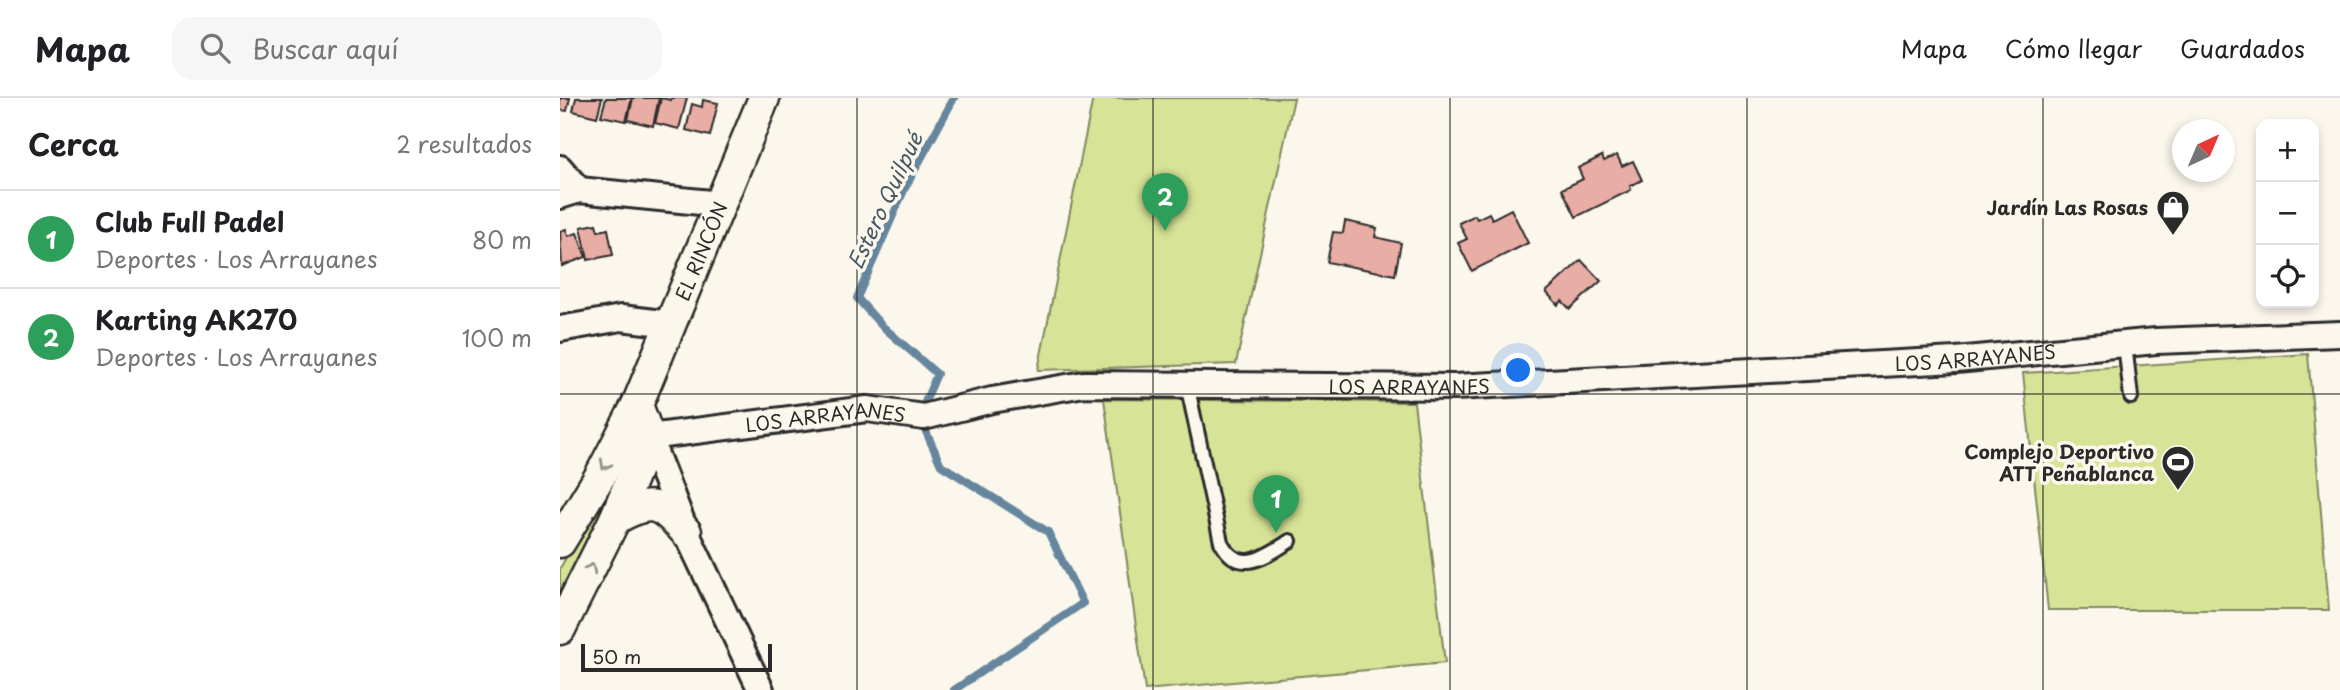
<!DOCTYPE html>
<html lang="es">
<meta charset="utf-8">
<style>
:root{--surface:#fff;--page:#f6f6f6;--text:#202124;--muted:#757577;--line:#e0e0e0;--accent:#0f766e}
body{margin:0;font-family:"Playpen Sans",sans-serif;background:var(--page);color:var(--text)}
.controls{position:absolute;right:21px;top:21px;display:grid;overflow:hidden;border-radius:14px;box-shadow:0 4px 10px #0003}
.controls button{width:63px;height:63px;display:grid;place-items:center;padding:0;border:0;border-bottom:2px solid var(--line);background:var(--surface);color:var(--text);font:35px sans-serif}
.compass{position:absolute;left:1612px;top:21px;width:63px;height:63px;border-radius:50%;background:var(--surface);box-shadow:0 4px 10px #0003;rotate:44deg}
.scale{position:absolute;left:21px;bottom:18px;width:191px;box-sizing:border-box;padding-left:7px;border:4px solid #2b2b2b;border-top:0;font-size:19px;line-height:24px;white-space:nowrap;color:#2b2b2b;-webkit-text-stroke:5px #fbf7ec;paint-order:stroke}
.you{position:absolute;left:959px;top:273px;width:24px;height:24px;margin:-18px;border:5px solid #fff;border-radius:50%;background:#1a73e8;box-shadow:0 0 0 10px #1a73e833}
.badge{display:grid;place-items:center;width:46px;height:46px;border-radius:50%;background:var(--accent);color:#fff;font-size:23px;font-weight:700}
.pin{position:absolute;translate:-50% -58px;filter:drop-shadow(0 2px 4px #0008)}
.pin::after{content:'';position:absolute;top:37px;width:24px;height:21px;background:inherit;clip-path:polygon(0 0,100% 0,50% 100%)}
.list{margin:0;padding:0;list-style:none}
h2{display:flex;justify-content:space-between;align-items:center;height:91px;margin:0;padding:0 28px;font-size:30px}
h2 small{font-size:23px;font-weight:400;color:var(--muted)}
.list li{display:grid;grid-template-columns:46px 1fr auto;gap:21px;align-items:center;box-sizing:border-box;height:98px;padding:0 28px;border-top:2px solid var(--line)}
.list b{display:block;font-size:26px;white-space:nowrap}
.list p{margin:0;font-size:23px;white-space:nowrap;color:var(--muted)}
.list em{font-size:23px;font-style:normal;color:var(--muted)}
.icon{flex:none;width:38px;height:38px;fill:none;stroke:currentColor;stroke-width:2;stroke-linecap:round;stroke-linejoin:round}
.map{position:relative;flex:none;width:1780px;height:592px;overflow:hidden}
header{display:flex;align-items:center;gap:42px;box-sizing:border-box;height:98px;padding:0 35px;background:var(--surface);border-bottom:2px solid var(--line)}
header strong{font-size:33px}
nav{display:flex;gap:38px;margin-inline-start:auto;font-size:24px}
.search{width:490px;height:63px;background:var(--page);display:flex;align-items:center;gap:18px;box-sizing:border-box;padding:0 24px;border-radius:21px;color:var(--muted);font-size:26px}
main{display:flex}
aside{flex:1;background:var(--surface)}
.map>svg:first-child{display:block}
.green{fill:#d7e396;stroke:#818760;stroke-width:2}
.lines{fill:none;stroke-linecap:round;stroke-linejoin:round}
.stream{stroke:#66869e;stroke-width:8}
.building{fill:#e8ada5;stroke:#2b2b2b;stroke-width:2}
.service-casing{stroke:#2b2b2b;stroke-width:18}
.minor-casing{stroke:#2b2b2b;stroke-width:30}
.tertiary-casing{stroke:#2b2b2b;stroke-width:35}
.service{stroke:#fbf7ec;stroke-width:12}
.minor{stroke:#fbf7ec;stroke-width:24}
.tertiary{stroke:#fbf7ec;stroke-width:30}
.oneway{stroke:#93918c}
.grid{fill:none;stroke:#2b2b2b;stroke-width:2;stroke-opacity:0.55}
.labels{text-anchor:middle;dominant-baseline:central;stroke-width:7;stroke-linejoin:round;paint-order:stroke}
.poi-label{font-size:19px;font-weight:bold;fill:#2b2b2b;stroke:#fbf7ec;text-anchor:end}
.street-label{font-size:19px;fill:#2b2b2b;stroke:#fbf7ec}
.water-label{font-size:21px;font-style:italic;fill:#485964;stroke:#fbf7ec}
</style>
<header>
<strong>Mapa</strong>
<div class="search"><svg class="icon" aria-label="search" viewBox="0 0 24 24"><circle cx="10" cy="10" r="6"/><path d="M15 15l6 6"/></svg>Buscar aquí</div>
<nav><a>Mapa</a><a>Cómo llegar</a><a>Guardados</a></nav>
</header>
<main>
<aside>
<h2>Cerca<small>2 resultados</small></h2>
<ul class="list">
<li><span class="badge" style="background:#2e9e5b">1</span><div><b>Club Full Padel</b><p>Deportes · Los Arrayanes</p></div><em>80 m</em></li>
<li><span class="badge" style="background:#2e9e5b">2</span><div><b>Karting AK270</b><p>Deportes · Los Arrayanes</p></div><em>100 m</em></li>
</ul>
</aside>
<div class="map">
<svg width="1780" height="592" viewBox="0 0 1780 592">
<rect width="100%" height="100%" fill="#fbf7ec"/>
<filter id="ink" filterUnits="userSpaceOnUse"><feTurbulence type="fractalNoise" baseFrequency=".0143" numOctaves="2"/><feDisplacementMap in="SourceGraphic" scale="14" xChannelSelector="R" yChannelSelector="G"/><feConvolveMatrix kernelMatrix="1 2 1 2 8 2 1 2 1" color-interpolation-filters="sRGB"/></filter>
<g filter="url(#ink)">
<g class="green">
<polygon points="533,0 734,0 676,266 478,272"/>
<polygon points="1748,256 1769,512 1488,512 1463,275"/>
<polygon points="544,301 854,304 885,565 585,592"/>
<polygon points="62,374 0,500 0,470 49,386"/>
</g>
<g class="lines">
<polyline class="stream" points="394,0 345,90 297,200 321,227 377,276 359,318 381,367 488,434 523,505 394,592"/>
</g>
<g class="building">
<polygon points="0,0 10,0 7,13 0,12"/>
<polygon points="16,0 42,0 37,19 13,13"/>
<polygon points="46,0 72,0 66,23 41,18"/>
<polygon points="73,0 99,0 93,28 68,22"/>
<polygon points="101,0 111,2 111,0 127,0 119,31 95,25"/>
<polygon points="143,2 158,5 150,38 126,32 132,6 142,9"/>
<polygon points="1057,57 1062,68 1073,63 1082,82 1070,88 1071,92 1016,119 1002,91 1023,81 1018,70 1042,58 1044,63"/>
<polygon points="951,111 968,145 912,173 898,145 907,141 899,125 915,117 917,121 929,115 932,121"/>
<polygon points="785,123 817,130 815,139 841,145 835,177 767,164 773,134 783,135"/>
<polygon points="36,126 38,133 48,131 53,157 28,162 21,129"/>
<polygon points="6,131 8,138 17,135 26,159 2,168 0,133"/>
<polygon points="1021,162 1041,183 1010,211 1002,203 998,207 986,194"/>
</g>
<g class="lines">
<defs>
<g id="service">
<polyline points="1565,246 1571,299"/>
<path d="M627,286L661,444C679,479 706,458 730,443"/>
</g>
<g id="minor">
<polyline points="0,70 19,92"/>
<polyline points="0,98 19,92 161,106"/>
<polyline points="0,231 61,220 111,226"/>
<path id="s1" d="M201,592L126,434L89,339L307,311L364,319L432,302L524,286L895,289L1396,262L1596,243L1780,236"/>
</g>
<g id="tertiary">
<path d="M55,421C92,400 99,405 126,434"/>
<path id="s2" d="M0,444L40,378L77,307L204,0"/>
<polyline points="0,531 55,421 89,339 77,307"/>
</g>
</defs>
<use href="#service" class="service-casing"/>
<use href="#minor" class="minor-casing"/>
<use href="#tertiary" class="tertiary-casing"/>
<use href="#service" class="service"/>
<use href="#minor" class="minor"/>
<use href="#tertiary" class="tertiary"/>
</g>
<defs><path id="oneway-chevron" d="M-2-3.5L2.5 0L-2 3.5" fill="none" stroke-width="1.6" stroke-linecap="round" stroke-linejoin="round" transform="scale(1.75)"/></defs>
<g class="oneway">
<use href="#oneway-chevron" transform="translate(45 367) rotate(118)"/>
<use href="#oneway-chevron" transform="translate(31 470) rotate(-63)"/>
</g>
</g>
<path class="grid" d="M297,0V592M593,0V592M890,0V592M1187,0V592M1483,0V592M0,296H1780"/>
<defs>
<symbol id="shop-pin" viewBox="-11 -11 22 30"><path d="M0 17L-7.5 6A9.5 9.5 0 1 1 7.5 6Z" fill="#2b2b2b" stroke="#fbf7ec"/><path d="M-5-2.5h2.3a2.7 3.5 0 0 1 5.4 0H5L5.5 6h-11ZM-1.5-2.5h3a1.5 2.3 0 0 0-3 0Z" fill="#fff"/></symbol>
<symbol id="stadium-pin" viewBox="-11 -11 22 30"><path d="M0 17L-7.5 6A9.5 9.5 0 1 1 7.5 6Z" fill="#2b2b2b" stroke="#fbf7ec"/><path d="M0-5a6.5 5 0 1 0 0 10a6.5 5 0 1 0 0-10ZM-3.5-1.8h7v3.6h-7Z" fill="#fff"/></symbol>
</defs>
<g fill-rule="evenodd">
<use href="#shop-pin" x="1594" y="90" width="38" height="52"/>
<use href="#stadium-pin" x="1599" y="345" width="38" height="52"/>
</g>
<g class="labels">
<g class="poi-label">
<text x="1588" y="109">Jardín Las Rosas</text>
<text x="1594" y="353">Complejo Deportivo<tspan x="1594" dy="22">ATT Peñablanca</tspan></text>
</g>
<g class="street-label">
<text stroke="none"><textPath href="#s2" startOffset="324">EL RINCÓN</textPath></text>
<text stroke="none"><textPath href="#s1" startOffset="1610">LOS ARRAYANES</textPath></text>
<text stroke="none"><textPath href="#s1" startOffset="1043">LOS ARRAYANES</textPath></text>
<text stroke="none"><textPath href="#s1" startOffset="455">LOS ARRAYANES</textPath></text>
</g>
<g class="water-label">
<text transform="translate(324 102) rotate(-65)">Estero Quilpué</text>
</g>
</g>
</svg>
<div class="controls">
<button>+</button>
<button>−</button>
<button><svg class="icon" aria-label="locate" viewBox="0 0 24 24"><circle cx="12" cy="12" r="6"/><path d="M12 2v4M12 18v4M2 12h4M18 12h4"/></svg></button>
</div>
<svg class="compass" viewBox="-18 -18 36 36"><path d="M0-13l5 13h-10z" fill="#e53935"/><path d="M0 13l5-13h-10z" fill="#757577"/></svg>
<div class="scale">50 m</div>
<div class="you"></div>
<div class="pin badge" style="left:716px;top:435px;background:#2e9e5b">1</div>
<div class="pin badge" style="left:605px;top:133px;background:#2e9e5b">2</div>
</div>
</main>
